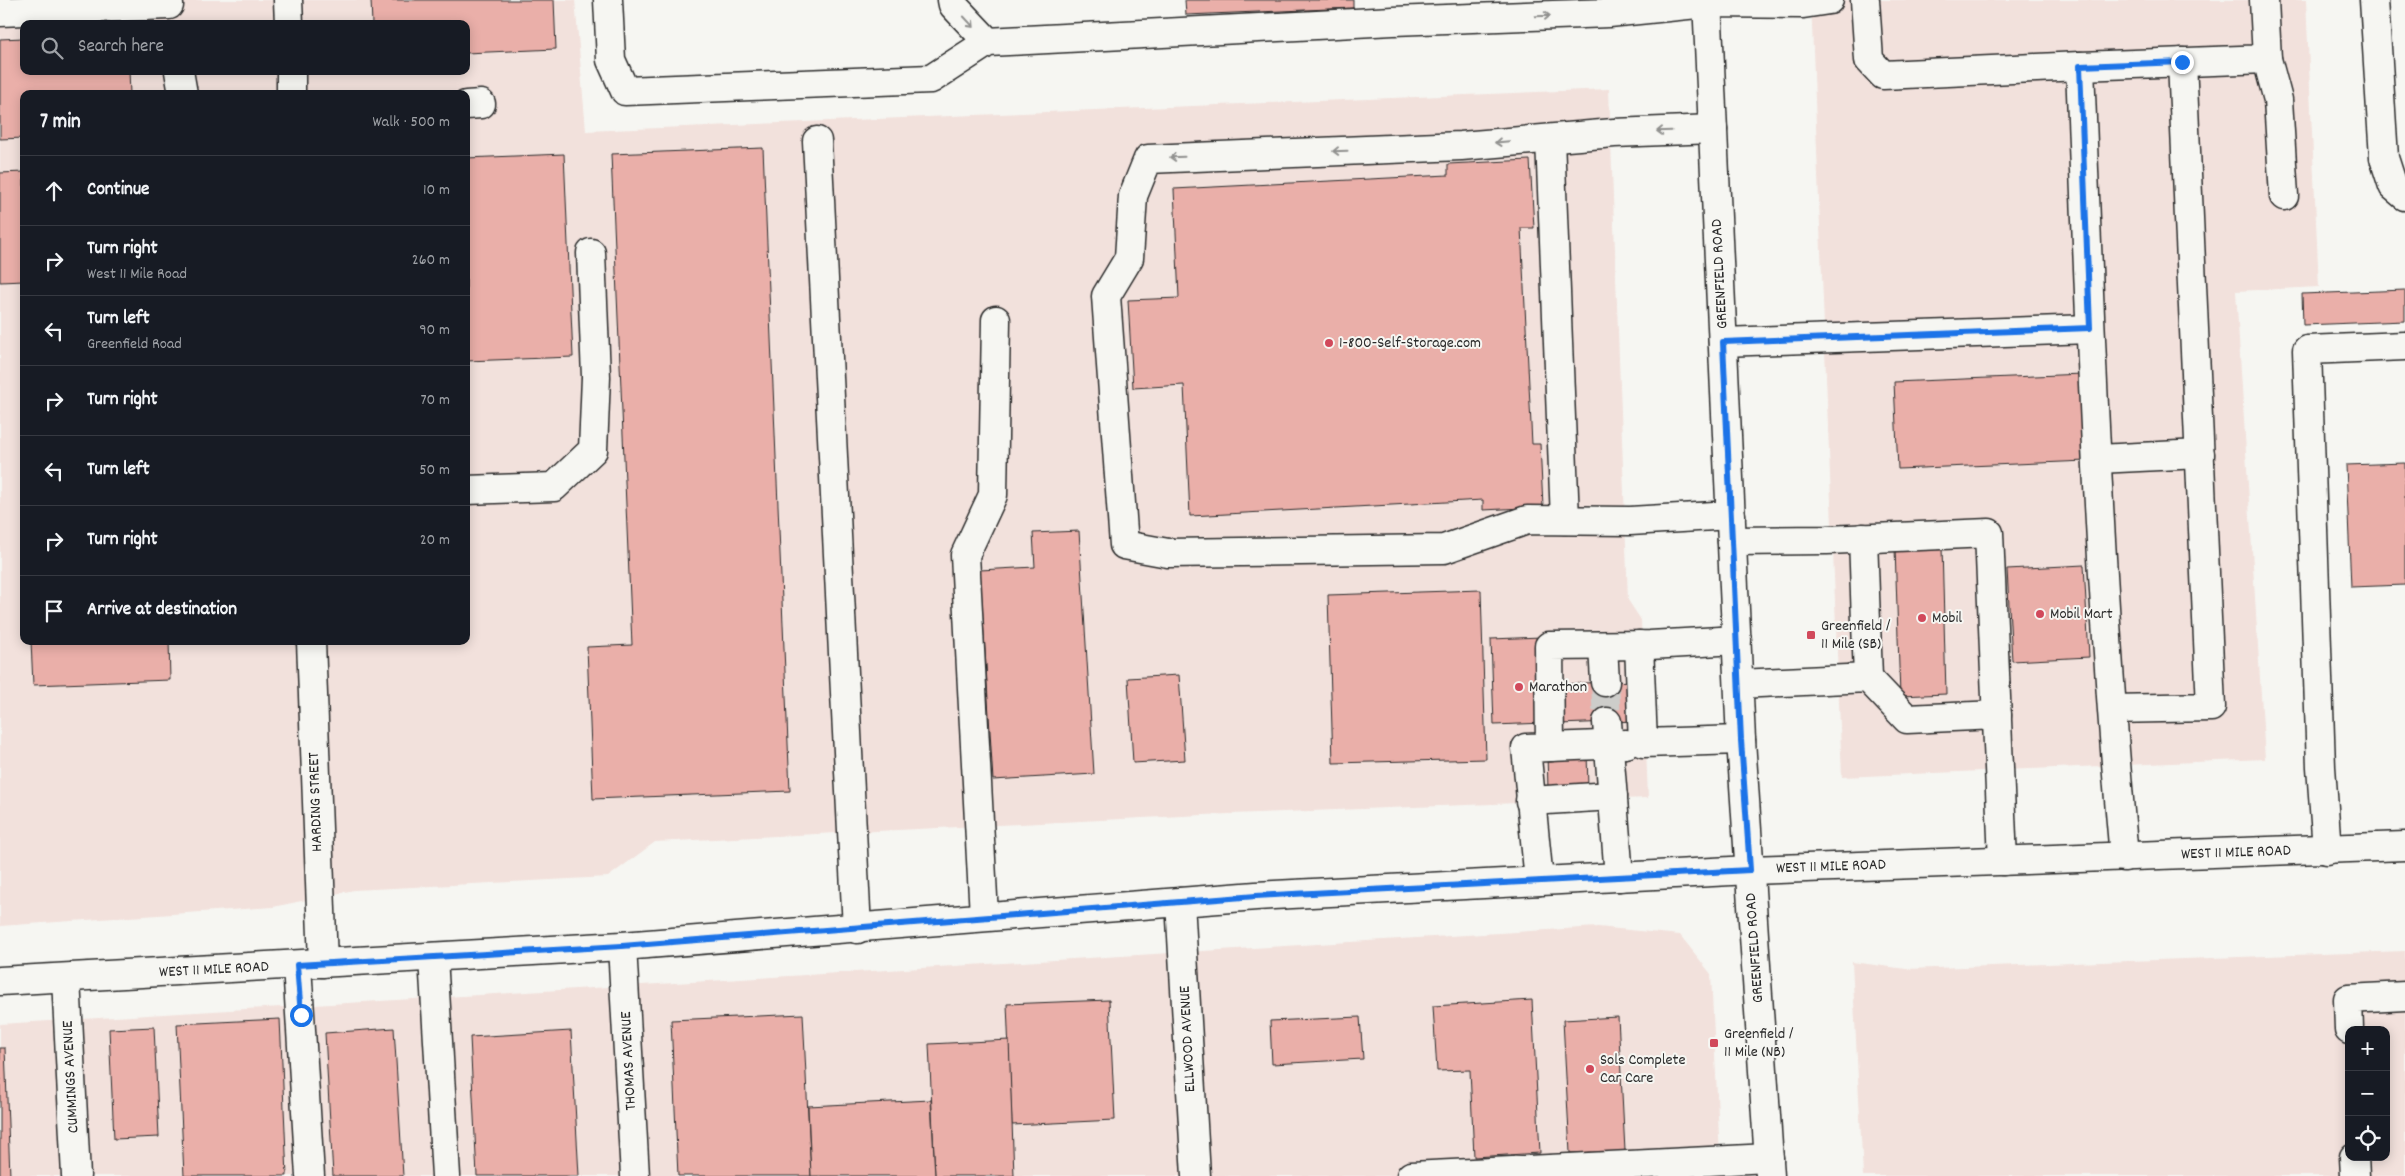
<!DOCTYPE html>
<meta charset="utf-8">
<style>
:root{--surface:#171b24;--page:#20242c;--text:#f1f3f6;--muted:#9ea1a6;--line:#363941}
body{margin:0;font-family:Dekko,sans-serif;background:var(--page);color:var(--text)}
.controls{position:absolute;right:15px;bottom:15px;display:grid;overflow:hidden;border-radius:10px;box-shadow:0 2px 12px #0003}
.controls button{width:45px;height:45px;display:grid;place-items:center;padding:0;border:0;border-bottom:1px solid var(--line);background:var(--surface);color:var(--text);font:25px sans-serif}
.stop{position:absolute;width:15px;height:15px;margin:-11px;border:4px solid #1a73e8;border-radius:50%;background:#fff}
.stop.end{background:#1a73e8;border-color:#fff;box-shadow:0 1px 5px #0008}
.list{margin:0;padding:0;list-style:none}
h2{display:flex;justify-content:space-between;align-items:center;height:65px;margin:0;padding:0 20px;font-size:21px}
h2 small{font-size:16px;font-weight:400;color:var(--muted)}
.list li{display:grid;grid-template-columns:32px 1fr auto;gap:15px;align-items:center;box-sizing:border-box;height:70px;padding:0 20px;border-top:1px solid var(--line)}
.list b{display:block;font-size:19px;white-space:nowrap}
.list p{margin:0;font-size:16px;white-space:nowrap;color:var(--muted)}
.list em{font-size:16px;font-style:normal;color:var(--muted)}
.icon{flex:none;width:28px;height:28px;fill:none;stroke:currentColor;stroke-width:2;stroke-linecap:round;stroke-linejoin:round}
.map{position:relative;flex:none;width:2405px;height:1176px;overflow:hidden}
.search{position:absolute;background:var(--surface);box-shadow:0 2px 12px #0003;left:20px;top:20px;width:450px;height:55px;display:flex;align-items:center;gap:12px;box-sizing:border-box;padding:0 18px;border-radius:10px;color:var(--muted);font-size:19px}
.panel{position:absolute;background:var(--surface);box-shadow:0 2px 12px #0003;left:20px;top:90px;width:450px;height:555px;border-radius:10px}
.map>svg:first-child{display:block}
.built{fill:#f2e1dc;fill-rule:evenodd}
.building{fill:#eaafa9;stroke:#2b2b2b}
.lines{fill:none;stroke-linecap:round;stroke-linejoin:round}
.minor-tunnel{stroke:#cdcdca;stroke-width:28;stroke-dasharray:28 14;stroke-linecap:butt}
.minor-casing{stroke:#2b2b2b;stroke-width:31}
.major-casing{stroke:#2b2b2b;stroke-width:31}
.minor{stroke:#f6f6f2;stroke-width:28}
.major{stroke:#f6f6f2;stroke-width:28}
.oneway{stroke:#90908e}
.route{stroke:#1a73e8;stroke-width:6}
.poi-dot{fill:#d1495b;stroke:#f6f6f2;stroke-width:2}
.labels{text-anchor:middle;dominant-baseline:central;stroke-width:4;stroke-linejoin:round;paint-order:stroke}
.street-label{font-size:16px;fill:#2b2b2b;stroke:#f6f6f2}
.poi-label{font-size:16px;fill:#2b2b2b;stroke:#f6f6f2;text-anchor:start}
</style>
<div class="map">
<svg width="2405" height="1176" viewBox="0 0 2405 1176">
<rect width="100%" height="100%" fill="#f6f6f2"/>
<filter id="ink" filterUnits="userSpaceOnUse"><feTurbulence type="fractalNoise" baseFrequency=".02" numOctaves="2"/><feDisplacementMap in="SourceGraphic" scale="10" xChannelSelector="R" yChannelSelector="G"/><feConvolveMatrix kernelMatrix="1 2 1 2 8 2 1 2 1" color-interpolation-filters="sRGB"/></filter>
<g filter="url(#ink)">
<g class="built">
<path d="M0,0H575L586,131L1609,89L1628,600L1641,620L1648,798L1203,815L655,842L608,877L354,890L273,907L0,926ZM24,24H466V71H24ZM24,94H466V641H24Z"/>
<polygon points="1811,0 2306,0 2319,287 2236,291 2265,759 1842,777"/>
<polygon points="1598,927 1680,935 1711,974 1721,1176 0,1176 0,1024"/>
<path d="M2405,951V1176H1863L1852,962L1906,969ZM2349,1030H2386V1157H2349Z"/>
</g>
<g class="building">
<polygon points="371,0 554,0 556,49 466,53 466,24 372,24"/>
<polygon points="1185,0 1353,0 1353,8 1186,15"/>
<polygon points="24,38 24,71 129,71 130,94 24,94 24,138 0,139 0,39"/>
<polygon points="763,148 790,791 593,799 587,647 632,645 611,154"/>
<polygon points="564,154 573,357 466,361 466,158"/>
<polygon points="1530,160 1534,228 1521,228 1532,444 1540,444 1543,507 1483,510 1483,500 1190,516 1184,385 1133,388 1128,300 1179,298 1174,189 1448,175 1448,164"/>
<polygon points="24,172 24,281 0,282 0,173"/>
<polygon points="2405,290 2405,321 2303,325 2302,294"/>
<polygon points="2082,374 2086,461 1898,469 1894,382"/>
<polygon points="2405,463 2405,585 2351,587 2346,465"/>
<polygon points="1079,531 1094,774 993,780 980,570 1035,567 1033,533"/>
<polygon points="1942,547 1946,694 1900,696 1895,548"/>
<polygon points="2084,565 2089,657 2012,661 2007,569"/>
<polygon points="1481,590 1486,759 1333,763 1328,595"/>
<polygon points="1542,637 1545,723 1494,725 1491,639"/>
<polygon points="31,641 169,641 170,680 33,685"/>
<polygon points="1179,675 1185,760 1133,763 1128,678"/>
<polygon points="1635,681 1637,721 1559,724 1558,684"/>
<polygon points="1587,753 1588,788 1548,789 1547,754"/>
<polygon points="1109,1000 1115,1120 1012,1125 1007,1004"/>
<polygon points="1532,1000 1540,1153 1474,1157 1470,1070 1437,1071 1433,1006"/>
<polygon points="803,1014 811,1176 678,1176 671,1020"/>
<polygon points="1360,1017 1363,1059 1272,1064 1270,1021"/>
<polygon points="1618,1017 1625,1151 1570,1153 1563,1020"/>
<polygon points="280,1019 287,1176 184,1176 177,1024"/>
<polygon points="154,1027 159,1137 114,1139 109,1029"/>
<polygon points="394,1028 403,1176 333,1176 325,1033"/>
<polygon points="571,1031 579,1176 477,1176 470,1037"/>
<polygon points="1009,1040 1014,1176 935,1176 929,1044"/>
<polygon points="0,1048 5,1048 10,1176 0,1176"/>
<polygon points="931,1100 935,1176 811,1176 808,1106"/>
</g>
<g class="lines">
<polyline class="minor-tunnel" points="1605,682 1607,722"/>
<defs>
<g id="minor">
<polyline points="288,0 289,24"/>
<polyline points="608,0 611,60 625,91 931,79 988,42 1393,21 1609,13 1707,3 1803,4 1829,0"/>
<polyline points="952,0 953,5 988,42"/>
<polyline points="1865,0 1869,60 1883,75 2080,66"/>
<polyline points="2374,0 2384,158 2393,186 2405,196"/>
<polyline points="0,12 169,5"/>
<polyline points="2267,59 2278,100 2284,196"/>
<polyline points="179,71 183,94"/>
<polyline points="291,71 291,94"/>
<polyline points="466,105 481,104"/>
<polyline points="1713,129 1614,133 1461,146 1148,159 1133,196 1129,258 1106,296 1124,545 1168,553 1444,549 1527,520 1630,521 1731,515"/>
<polyline points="1550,139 1565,520"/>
<polyline points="817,141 857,929"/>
<polyline points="1723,342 2090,329"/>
<polyline points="2098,459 2200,454"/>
<polyline points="466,490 554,487 593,450 596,377 591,253"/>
<polyline points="1863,538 1868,678"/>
<polyline points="1732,541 1827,540 1989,533 2003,861"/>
<polyline points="311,641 323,963"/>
<polyline points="1639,645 1643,743 1741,740"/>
<polyline points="1603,646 1605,682"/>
<polyline points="1739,684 1868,678 1907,719 1997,715"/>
<polyline points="2113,709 2211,707 2182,62"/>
<polyline points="1607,722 1619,877"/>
<polyline points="1550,747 1626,744"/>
<polyline points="1530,801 1613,796"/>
<polyline points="2327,850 2321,767 2307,350 2405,346"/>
<path d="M2124,857C2100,594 2090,330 2080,66L2267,59L2264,0"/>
<polyline points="1539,881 1526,748 1550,747 1549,646 1650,645 1737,640"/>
<polyline points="1180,902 1196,1176"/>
<polyline points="984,916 965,555 993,495 996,320"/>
<polyline points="622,946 635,1176"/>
<polyline points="433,957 446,1176"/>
<polyline points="297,965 310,1176"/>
<polyline points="66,978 76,1176"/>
<polyline points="2349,1030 2348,999 2405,996"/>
<polyline points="2354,1157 2355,1176"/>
<polyline points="1411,1176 1769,1158"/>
</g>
<g id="major">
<polyline points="1707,0 1741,740 1770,1176"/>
<polyline points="0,981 622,946 1256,896 1750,870 2405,846"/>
</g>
</defs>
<use href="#minor" class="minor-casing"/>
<use href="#major" class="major-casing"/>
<use href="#minor" class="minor"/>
<use href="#major" class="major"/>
</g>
<defs><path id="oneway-shaft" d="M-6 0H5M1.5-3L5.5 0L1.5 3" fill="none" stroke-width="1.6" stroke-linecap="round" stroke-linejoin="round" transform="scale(1.25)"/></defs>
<g class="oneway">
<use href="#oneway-shaft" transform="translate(1543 16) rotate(-2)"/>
<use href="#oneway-shaft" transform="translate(969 22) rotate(47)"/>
<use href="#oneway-shaft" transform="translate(1664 131) rotate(178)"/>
<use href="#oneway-shaft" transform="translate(1502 142) rotate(175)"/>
<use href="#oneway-shaft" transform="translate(1340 151) rotate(178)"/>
<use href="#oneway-shaft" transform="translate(1177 157) rotate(178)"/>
</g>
</g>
<g class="lines" filter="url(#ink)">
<polyline class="route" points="301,1015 297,965 622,946 1256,896 1750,870 1741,740 1723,342 2090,328 2080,66 2182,62"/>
</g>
<g class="poi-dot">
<circle cx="1329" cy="343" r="5"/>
<circle cx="2040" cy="614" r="5"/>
<circle cx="1922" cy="618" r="5"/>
<rect x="1806" y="630" width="10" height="10" rx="2.5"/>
<circle cx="1519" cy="687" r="5"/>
<rect x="1709" y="1038" width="10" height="10" rx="2.5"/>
<circle cx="1590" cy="1069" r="5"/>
</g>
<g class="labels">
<g class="street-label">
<text transform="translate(1720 274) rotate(-93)">GREENFIELD ROAD</text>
<text transform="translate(316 802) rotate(-92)">HARDING STREET</text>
<text transform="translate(2236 853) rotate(-2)">WEST 11 MILE ROAD</text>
<text transform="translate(1831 867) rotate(-2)">WEST 11 MILE ROAD</text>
<text transform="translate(1755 948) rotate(-94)">GREENFIELD ROAD</text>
<text transform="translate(214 970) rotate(-3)">WEST 11 MILE ROAD</text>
<text transform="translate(1188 1039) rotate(-93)">ELLWOOD AVENUE</text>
<text transform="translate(629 1061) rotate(-93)">THOMAS AVENUE</text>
<text transform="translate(71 1077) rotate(-93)">CUMMINGS AVENUE</text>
</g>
<g class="poi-label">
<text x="1339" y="343">1-800-Self-Storage.com</text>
<text x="2050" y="614">Mobil Mart</text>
<text x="1932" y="618">Mobil</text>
<text x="1821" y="626">Greenfield /<tspan x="1821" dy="18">11 Mile (SB)</tspan></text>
<text x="1529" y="687">Marathon</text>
<text x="1724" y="1034">Greenfield /<tspan x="1724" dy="18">11 Mile (NB)</tspan></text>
<text x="1600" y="1060">Sols Complete<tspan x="1600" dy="18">Car Care</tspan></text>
</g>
</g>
</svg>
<div class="controls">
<button>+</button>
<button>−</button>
<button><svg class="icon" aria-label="locate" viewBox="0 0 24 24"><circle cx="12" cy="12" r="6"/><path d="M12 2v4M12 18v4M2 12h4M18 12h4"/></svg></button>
</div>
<div class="stop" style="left:301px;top:1015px"></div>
<div class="stop end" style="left:2182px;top:62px"></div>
<div class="search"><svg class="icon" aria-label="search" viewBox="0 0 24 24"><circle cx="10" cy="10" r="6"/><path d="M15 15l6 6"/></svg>Search here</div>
<section class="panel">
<h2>7 min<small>Walk · 500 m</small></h2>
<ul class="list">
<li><svg class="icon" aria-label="ahead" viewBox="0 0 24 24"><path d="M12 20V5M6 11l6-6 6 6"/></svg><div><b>Continue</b></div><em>10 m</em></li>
<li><svg class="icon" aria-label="right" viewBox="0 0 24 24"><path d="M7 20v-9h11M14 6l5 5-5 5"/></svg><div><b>Turn right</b><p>West 11 Mile Road</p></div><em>260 m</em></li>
<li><svg class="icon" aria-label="left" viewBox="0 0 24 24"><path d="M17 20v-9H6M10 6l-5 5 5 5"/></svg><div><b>Turn left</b><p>Greenfield Road</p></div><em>90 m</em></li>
<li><svg class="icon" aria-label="right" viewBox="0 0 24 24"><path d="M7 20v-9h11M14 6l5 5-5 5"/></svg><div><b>Turn right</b></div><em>70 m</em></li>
<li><svg class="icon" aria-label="left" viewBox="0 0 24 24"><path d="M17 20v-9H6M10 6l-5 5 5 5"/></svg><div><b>Turn left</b></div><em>50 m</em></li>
<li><svg class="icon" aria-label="right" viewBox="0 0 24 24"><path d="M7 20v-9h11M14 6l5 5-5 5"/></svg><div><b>Turn right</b></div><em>20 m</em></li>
<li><svg class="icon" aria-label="arrive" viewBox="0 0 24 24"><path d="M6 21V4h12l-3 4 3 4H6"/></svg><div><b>Arrive at destination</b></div></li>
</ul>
</section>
</div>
